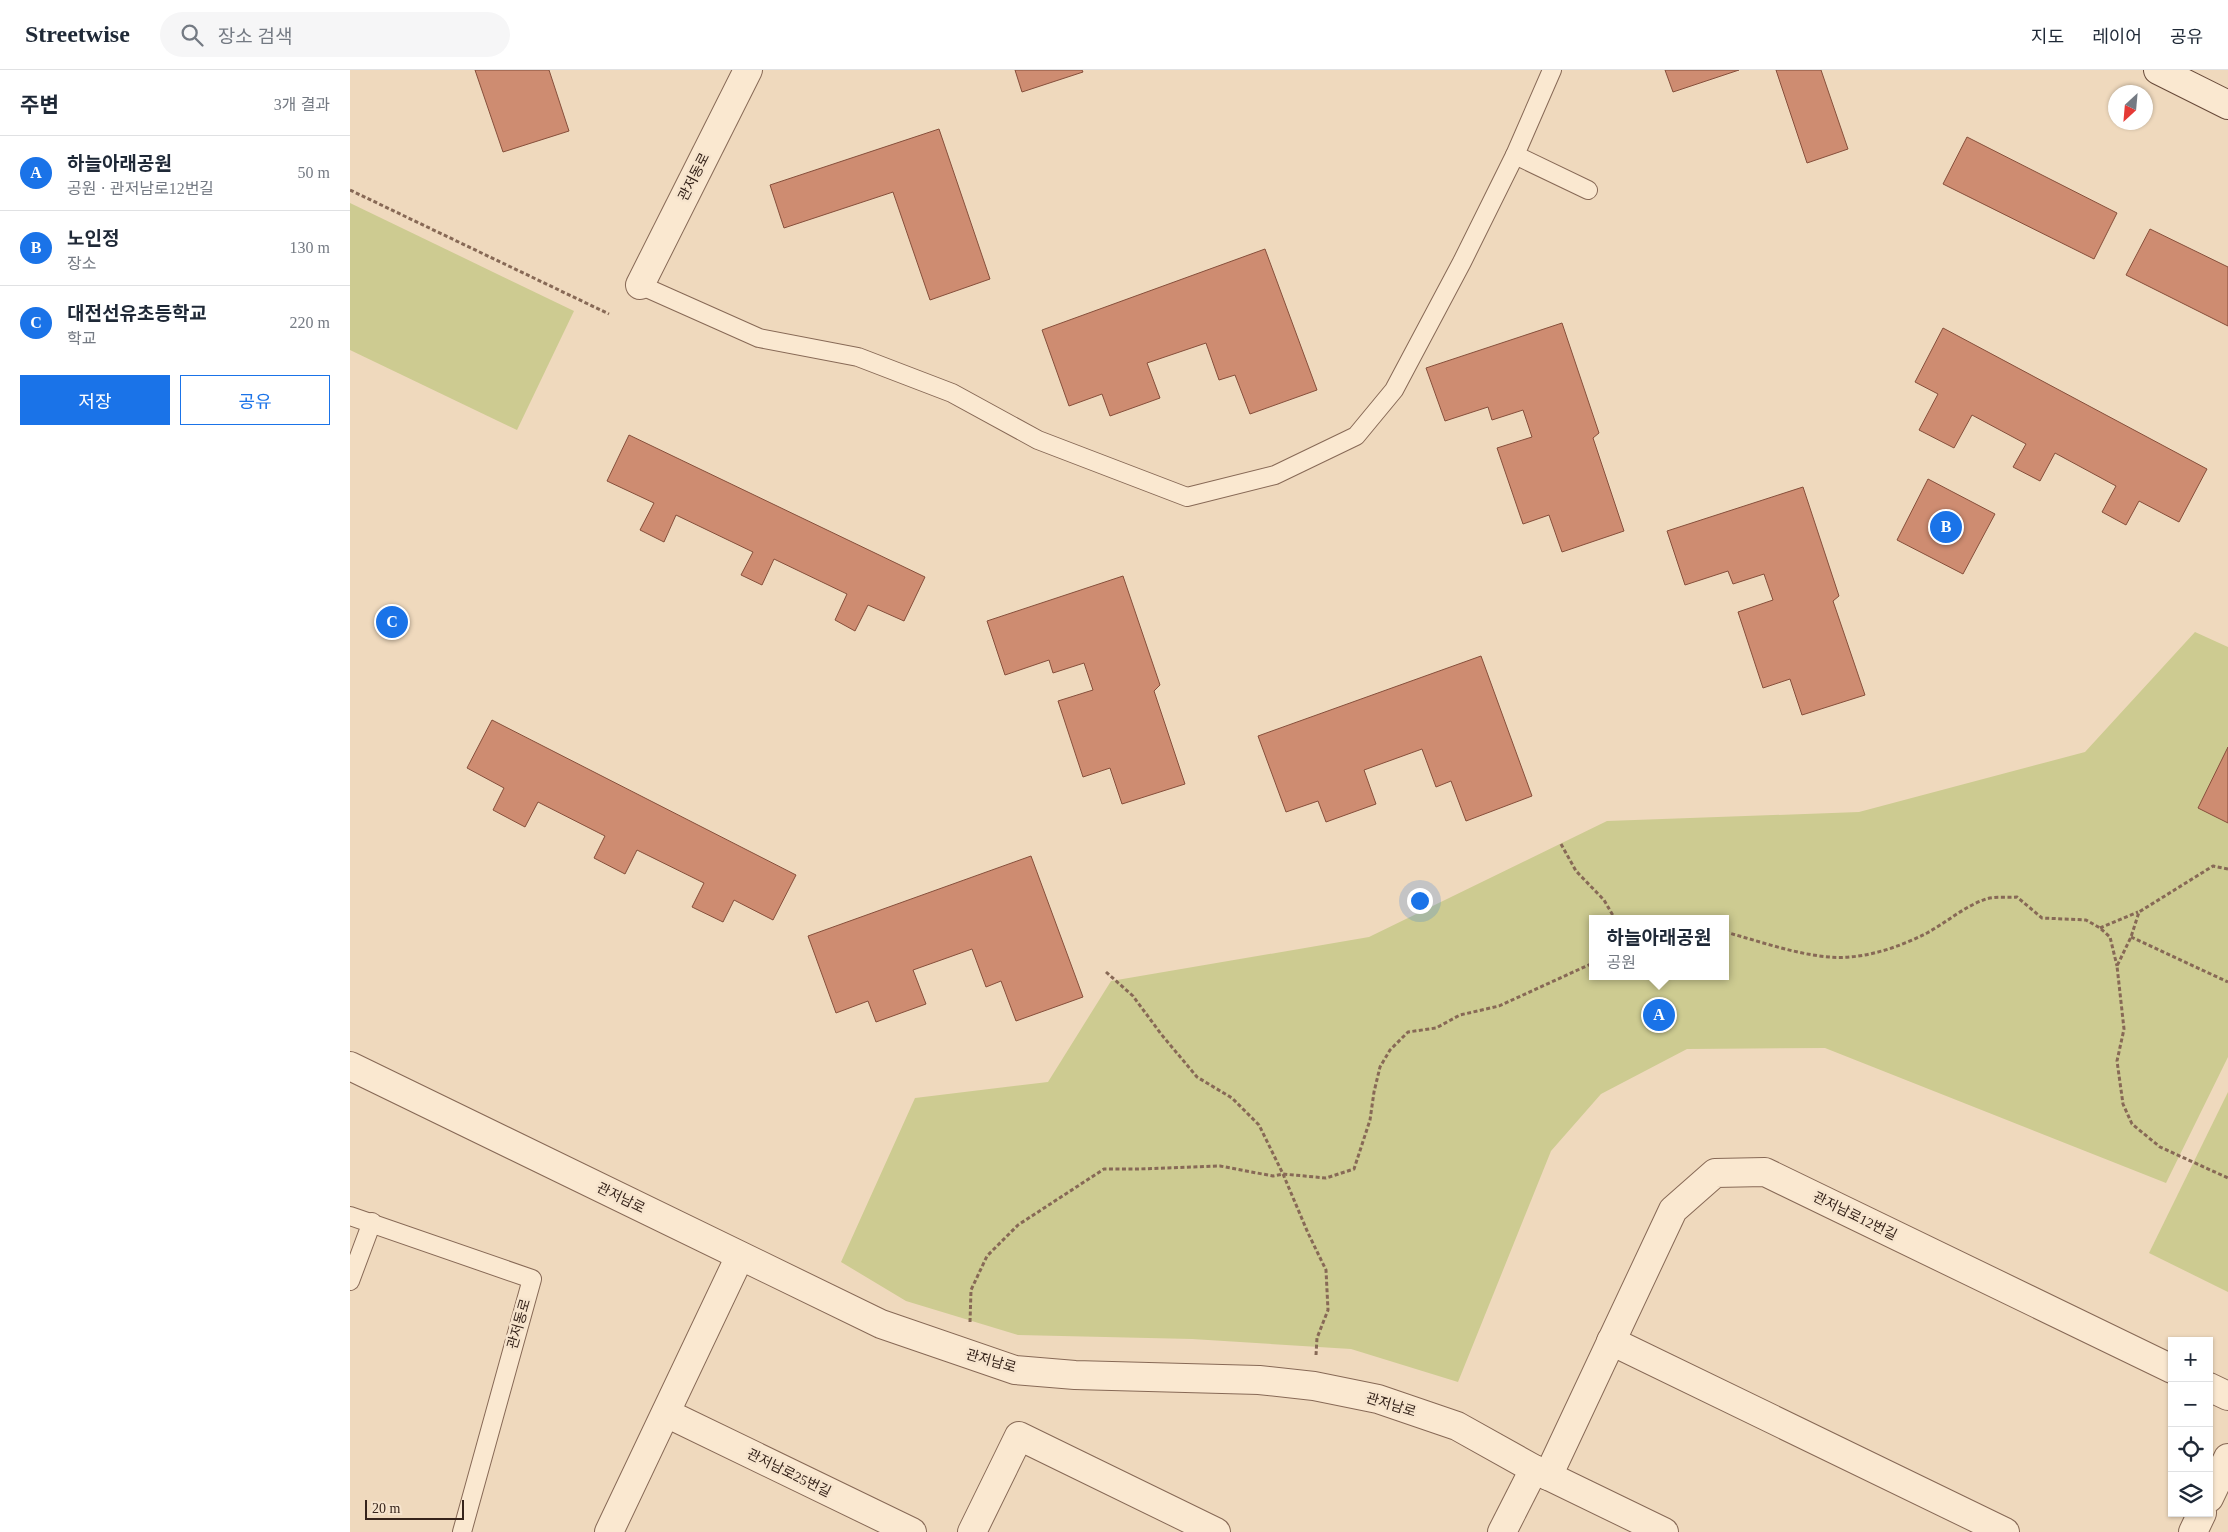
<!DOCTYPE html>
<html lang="ko">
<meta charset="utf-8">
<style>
:root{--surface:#fff;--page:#f6f6f7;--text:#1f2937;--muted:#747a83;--line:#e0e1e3;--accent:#1a73e8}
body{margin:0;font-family:"Times New Roman","Noto Sans KR",serif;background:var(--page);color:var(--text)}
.controls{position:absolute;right:15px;bottom:15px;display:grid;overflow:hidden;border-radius:0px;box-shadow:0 1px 4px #0004}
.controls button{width:45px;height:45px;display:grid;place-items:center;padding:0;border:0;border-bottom:1px solid var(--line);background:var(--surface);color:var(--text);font:25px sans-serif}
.compass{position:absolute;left:1758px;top:15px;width:45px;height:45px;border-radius:50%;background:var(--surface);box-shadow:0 1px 4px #0004;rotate:206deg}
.scale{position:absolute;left:15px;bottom:12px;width:99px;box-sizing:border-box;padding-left:5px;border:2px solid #36241b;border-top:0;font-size:14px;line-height:18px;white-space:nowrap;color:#36241b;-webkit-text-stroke:4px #f6e4cd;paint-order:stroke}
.you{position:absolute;left:1069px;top:830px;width:18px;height:18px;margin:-12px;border:4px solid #fff;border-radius:50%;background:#1a73e8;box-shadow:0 0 0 8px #1a73e833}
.badge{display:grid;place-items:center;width:32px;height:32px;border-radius:50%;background:var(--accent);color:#fff;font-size:16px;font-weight:700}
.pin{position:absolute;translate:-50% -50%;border:2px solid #fff;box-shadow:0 1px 5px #0006}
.popup{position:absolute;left:1239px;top:845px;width:140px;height:65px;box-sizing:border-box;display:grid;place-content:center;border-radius:0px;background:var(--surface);filter:drop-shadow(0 1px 4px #0005);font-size:16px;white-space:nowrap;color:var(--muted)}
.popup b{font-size:19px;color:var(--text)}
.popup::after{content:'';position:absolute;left:50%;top:100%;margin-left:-10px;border:10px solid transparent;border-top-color:var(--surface)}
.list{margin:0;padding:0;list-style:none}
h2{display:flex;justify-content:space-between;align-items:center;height:65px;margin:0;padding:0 20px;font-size:21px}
h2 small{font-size:16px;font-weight:400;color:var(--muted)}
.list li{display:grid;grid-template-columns:32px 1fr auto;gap:15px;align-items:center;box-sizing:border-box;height:75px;padding:0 20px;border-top:1px solid var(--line)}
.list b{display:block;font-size:19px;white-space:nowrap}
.list p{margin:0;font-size:16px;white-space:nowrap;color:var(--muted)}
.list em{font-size:16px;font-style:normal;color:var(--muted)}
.actions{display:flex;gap:10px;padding:15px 20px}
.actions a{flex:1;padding:11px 0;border:1px solid var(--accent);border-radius:0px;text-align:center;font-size:18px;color:var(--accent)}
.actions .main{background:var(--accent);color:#fff}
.icon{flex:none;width:28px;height:28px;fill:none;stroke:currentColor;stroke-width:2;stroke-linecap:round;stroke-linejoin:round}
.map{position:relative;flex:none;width:1878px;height:1462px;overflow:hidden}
header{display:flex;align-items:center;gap:30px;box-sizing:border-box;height:70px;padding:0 25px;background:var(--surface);border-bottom:1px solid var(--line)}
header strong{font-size:24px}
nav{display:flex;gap:28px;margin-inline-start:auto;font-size:18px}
.search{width:350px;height:45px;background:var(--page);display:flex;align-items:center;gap:12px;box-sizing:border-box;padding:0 18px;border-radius:28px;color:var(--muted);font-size:19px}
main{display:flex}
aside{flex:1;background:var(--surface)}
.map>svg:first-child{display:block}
.green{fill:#cdcb91;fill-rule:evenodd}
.building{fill:#ce8c71;stroke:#864f3b}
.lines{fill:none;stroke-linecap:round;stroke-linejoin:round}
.service-casing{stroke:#876956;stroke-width:20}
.minor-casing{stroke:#876956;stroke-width:30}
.secondary-casing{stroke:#684a39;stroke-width:30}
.path{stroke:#876956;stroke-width:3;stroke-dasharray:4 2.5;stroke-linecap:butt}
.service{stroke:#fae8d0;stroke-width:18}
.minor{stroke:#fae8d0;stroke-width:28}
.secondary{stroke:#fae8d0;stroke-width:28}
.labels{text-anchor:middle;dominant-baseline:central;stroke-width:5;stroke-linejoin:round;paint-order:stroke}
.street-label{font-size:14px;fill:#36241b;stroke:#f6e4cd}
</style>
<header>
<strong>Streetwise</strong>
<div class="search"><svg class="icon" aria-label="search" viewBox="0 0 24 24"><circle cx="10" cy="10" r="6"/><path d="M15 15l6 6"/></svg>장소 검색</div>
<nav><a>지도</a><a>레이어</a><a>공유</a></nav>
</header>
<main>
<aside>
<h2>주변<small>3개 결과</small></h2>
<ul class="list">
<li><span class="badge">A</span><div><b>하늘아래공원</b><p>공원 · 관저남로12번길</p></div><em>50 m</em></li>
<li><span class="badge">B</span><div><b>노인정</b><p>장소</p></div><em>130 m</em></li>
<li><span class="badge">C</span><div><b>대전선유초등학교</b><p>학교</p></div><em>220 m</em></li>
</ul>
<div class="actions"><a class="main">저장</a><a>공유</a></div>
</aside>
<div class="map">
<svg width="1878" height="1462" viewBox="0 0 1878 1462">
<rect width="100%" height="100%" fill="#efd9bd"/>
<g class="green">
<polygon points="0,133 224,241 167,360 0,280"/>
<path d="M1845,562L1878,577V987L1816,1113L1475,978L1337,979L1251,1024L1201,1081L1108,1312L1001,1279L842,1269L668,1265L556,1231L491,1192L565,1028L698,1012L761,911L1019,867L1257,751L1509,742L1735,682ZM1243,849H1375V906H1243Z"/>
<polygon points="1878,1022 1878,1222 1799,1183"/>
</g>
<g class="building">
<polygon points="125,0 199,0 219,61 153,82"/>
<polygon points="665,0 732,0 733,2 672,22"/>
<polygon points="1315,0 1389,0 1323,22"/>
<polygon points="1426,0 1471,0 1498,79 1457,93"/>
<polygon points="589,59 640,209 580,230 543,122 434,158 420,115"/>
<polygon points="1617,67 1767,143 1744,189 1593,114"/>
<polygon points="1800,159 1878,197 1878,256 1776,205"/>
<polygon points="915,179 967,320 900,344 885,305 869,310 856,273 797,293 810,328 760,346 752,324 719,336 692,260"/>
<polygon points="1212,253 1249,363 1243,368 1274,461 1212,482 1199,445 1173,454 1147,378 1182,367 1173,340 1142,350 1138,337 1095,351 1076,298"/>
<polygon points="1593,258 1857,399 1829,452 1789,431 1776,455 1752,442 1766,416 1705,383 1690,411 1663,397 1676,374 1622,345 1604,378 1569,360 1588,324 1565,312"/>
<polygon points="279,365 575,507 554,551 518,535 505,561 485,550 497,524 424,489 412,515 391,505 403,482 326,445 314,472 290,460 304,433 257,411"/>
<polygon points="1578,409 1645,444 1613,504 1547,470"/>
<polygon points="1453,417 1489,526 1483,531 1515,625 1452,645 1440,609 1413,618 1388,542 1423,530 1414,504 1383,514 1378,501 1335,515 1317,461"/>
<polygon points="773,506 810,615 804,621 835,714 772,734 760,698 733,707 708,631 743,620 734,593 703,603 699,590 655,605 637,551"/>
<polygon points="1131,586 1182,726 1116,751 1101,711 1086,717 1072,679 1014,700 1026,734 976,752 968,731 936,742 908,666"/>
<polygon points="142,650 446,805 423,850 384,830 373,852 342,837 354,813 287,780 275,804 244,788 255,766 188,732 175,757 143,740 154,718 117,698"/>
<polygon points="1878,677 1878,753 1848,738"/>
<polygon points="681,786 733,927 666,951 651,911 636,917 622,879 563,900 576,934 526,952 518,931 486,943 458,866"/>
</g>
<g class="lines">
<defs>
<g id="service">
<polyline points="1202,0 1165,85 1238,120"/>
<polyline points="290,215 409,268 508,287 602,323 688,370 837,427 925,405 1006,366 1044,320 1112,192 1165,85"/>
<polyline points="0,1146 182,1209 112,1462"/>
<polyline points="0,1211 22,1152"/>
</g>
<g id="minor">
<polyline points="290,215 398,0"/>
<polyline points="0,996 531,1254 665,1300 725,1305 909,1310 964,1316 1028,1329 1107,1356 1184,1399 1314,1462"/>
<polyline points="1261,1271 1655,1462"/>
<polyline points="1859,1317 1878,1326"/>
<polyline points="316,1343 562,1462"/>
<polyline points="1198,1406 1323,1140 1365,1103 1415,1102 1822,1299"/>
<polyline points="1859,1428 1878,1388"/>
<polyline points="259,1462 390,1186"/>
<polyline points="622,1462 669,1366 866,1462"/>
<polyline points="1152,1462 1184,1399"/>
<polyline points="1843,1462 1852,1443"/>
</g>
<polyline id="secondary" points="1808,0 1878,35"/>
</defs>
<use href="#service" class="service-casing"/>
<use href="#minor" class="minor-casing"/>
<use href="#secondary" class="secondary-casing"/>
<g class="path">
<polyline points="0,120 259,244"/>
<polyline points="1211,774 1226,801 1254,830 1265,849"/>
<polyline points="1878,799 1863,796 1789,842 1781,867 1767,896 1774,959 1767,991 1773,1034 1782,1054 1810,1077 1878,1108"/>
<polyline points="1750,858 1788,842"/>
<path d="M1375,862C1409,871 1444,884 1479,887C1511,890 1548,878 1577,863C1597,852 1615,836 1636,829C1645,826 1657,828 1667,827L1692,848L1736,850L1750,858L1760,867L1767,896"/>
<polyline points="1781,867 1878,912"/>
<polyline points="756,902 783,926 811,964 847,1007 882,1028 909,1055 933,1104 958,1163 976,1200 978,1240 967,1268 966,1285"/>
<polyline points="620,1252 621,1220 637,1186 668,1155 754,1099 788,1099 870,1096 923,1106 933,1104 976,1108 1004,1099 1020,1050 1024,1022 1030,997 1040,980 1058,962 1086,958 1110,945 1149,936 1243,893"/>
</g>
<use href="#service" class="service"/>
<use href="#minor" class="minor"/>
<use href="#secondary" class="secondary"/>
</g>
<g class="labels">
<g class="street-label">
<text transform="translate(344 107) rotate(-63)">관저동로</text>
<text transform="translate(271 1128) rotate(26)">관저남로</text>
<text transform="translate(1505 1146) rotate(26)">관저남로12번길</text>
<text transform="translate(169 1254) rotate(-74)">관저동로</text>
<text transform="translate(641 1291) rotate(16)">관저남로</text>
<text transform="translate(1041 1335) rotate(17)">관저남로</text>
<text transform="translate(439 1403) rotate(26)">관저남로25번길</text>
</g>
</g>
</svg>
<div class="controls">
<button>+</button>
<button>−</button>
<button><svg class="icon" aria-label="locate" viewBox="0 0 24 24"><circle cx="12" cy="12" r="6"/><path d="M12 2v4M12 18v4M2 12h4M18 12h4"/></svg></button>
<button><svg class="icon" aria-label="layers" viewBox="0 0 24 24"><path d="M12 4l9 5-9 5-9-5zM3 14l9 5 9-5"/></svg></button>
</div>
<svg class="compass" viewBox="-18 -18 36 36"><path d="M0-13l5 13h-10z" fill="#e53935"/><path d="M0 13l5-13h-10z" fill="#747a83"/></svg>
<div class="scale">20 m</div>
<div class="you"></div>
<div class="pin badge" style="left:1309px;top:945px">A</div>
<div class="popup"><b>하늘아래공원</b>공원</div>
<div class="pin badge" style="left:1596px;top:457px">B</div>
<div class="pin badge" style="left:42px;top:552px">C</div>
</div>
</main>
